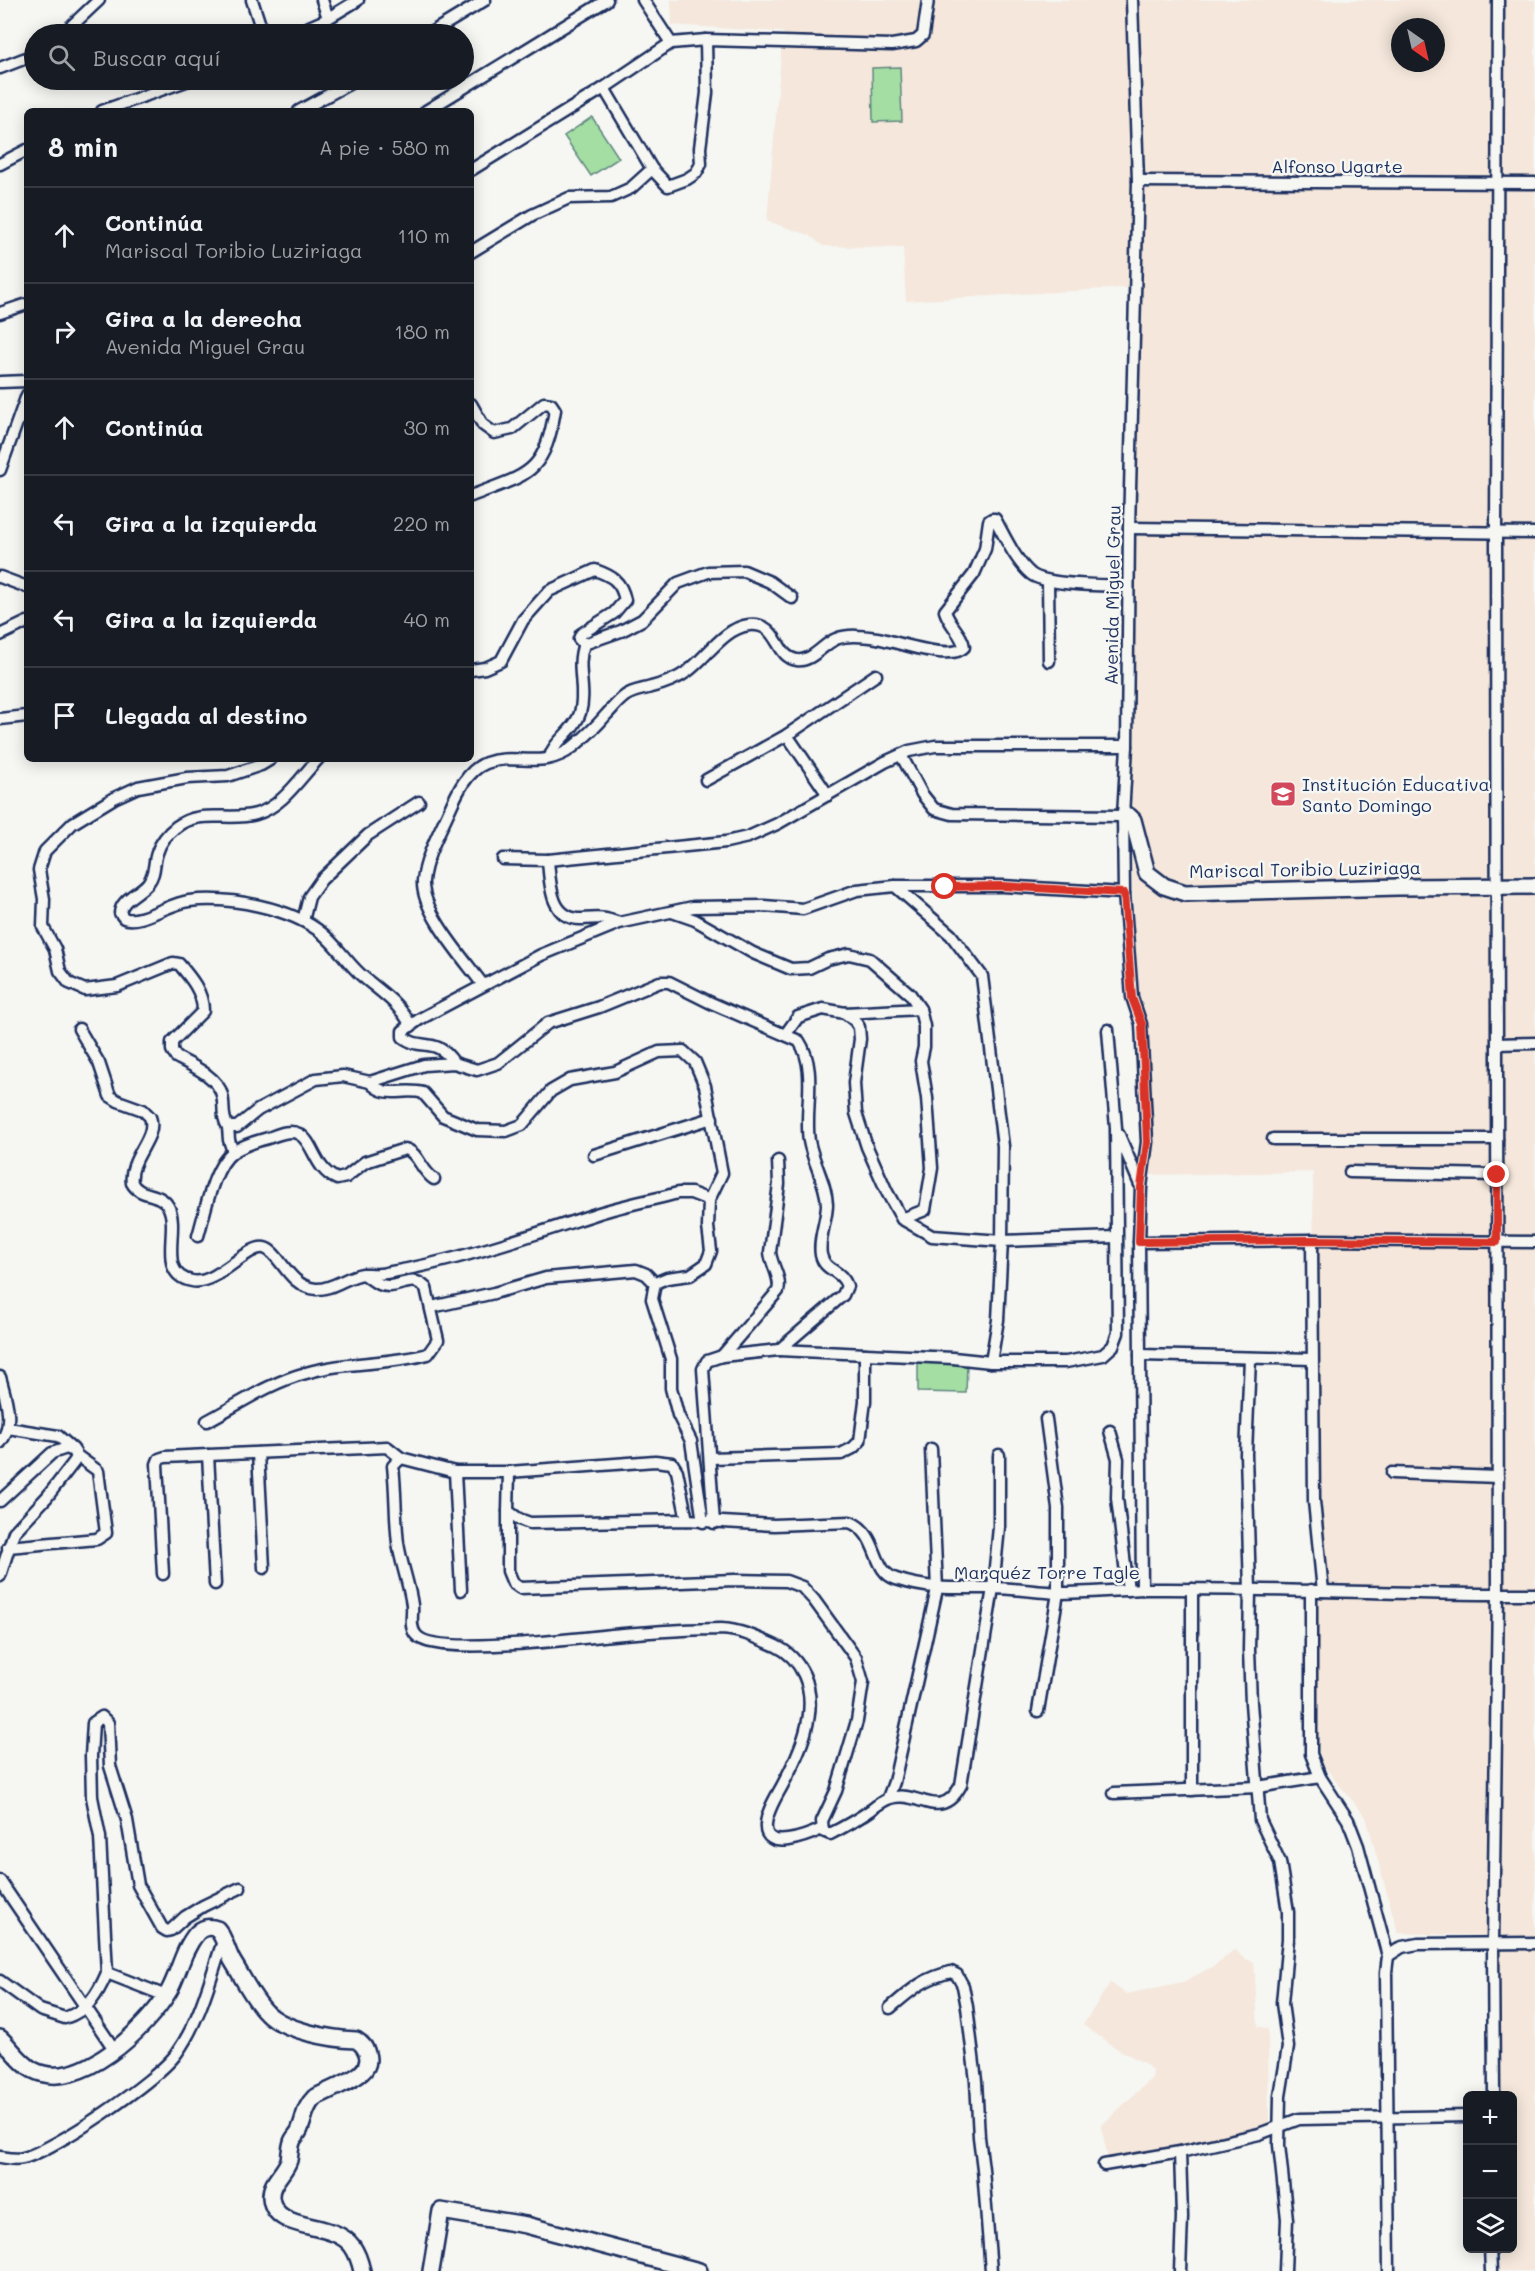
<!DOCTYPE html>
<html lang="es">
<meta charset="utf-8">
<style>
:root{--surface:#171b24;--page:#20242c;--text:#f1f3f6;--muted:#9ea1a6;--line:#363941}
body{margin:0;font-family:Mali,sans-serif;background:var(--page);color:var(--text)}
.controls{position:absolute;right:18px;bottom:18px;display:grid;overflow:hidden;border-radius:9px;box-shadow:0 3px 15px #0003}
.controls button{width:54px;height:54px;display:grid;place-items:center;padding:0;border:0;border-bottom:2px solid var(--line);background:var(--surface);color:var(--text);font:30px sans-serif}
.compass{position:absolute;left:1391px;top:18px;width:54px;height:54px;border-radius:50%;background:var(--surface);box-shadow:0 3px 15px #0003;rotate:146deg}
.stop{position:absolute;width:18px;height:18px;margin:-14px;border:4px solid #d93025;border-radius:50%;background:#fff}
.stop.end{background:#d93025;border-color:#fff;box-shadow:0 2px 6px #0008}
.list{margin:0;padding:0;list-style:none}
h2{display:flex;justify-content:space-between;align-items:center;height:78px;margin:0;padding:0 24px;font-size:26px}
h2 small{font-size:20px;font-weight:400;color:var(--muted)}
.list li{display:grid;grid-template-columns:39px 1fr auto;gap:18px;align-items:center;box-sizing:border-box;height:96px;padding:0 24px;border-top:2px solid var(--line)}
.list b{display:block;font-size:22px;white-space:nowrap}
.list p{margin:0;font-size:20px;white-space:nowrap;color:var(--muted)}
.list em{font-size:20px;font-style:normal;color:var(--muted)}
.icon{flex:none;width:33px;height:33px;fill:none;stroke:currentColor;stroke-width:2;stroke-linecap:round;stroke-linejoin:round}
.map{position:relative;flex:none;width:1535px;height:2271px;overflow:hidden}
.search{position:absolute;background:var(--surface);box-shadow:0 3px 15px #0003;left:24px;top:24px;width:450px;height:66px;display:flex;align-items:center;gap:15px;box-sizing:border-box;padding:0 21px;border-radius:33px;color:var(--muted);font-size:22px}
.panel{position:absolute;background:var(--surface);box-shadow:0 3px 15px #0003;left:24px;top:108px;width:450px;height:654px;border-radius:9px}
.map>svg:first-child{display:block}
.built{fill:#f5e7db;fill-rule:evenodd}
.green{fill:#a4dea3;stroke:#608680;stroke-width:1.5}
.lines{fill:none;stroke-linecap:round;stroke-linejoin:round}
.street-casing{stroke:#1b2f5e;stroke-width:15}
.secondary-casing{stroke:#1b2f5e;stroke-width:20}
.street{stroke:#f6f6f2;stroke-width:10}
.secondary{stroke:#f6f6f2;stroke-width:15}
.route{stroke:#d93025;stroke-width:8}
.labels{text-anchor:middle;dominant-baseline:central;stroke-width:5;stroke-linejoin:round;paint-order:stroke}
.street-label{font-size:18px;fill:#1b2f5e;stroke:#f6f6f2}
.poi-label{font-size:18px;fill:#1b2f5e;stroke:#f6f6f2;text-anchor:start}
</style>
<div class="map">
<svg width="1535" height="2271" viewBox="0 0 1535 2271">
<rect width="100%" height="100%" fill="#f6f6f2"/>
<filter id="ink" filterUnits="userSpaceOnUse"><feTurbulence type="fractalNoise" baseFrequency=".0167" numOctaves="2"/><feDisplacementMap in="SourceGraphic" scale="12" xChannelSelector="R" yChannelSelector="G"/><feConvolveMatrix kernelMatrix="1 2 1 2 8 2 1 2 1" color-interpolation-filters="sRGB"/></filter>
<g filter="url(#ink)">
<g class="built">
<path d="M671,0H1535V2271H1499V2249L1512,2248V2096L1498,2095V1936L1398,1933L1366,1817L1323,1765L1318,1747L1313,1172L1144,1175L1131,850L1139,287L906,301L903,248L823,246L809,235L767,221L783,32L672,25ZM1400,27H1436V63H1400Z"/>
<polygon points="1235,1949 1243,1958 1254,1962 1258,2026 1268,2029 1269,2127 1193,2144 1108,2158 1101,2126 1152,2078 1153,2071 1144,2063 1116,2048 1083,2025 1110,1983 1127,1994 1183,1982 1214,1966"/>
</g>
<g class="green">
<polygon points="900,67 902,121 873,122 872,68"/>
<polygon points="592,117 619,158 591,176 564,136"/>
<polygon points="918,1363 967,1364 966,1393 918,1392"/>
</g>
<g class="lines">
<defs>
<g id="street">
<polyline points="252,0 263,34"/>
<polyline points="322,0 328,18"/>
<polyline points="643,0 671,43"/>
<polyline points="1132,0 1138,181 1129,528 1127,746 1123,816 1124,893 1132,997 1141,1024 1147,1142 1141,1187 1139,1242 1142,1589"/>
<polyline points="63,34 99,0"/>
<polyline points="293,34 325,20 358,0"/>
<polyline points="429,34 485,0"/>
<polyline points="0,68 34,55"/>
<polyline points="604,88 652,169 668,186 687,179 696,173 701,164 700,148 707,93 706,40"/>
<polyline points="102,111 189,80"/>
<polyline points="299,111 356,80"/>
<polyline points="426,111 607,0"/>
<polyline points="0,164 27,150"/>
<polyline points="471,170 604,88 671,43 706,40 892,45 916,41 923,35 928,0"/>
<polyline points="1138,181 1535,183"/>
<polyline points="471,252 532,215 569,198 611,197 631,188 652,169"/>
<polyline points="0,313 27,304"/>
<polyline points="0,382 27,381"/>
<path d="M471,404L483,425L494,433L512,429L544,403L551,404L555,410C544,476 527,474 471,496"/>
<polyline points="0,470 27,395"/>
<polyline points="1129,528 1535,533"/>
<polyline points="0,577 27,587"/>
<polyline points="1048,581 1049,661"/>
<polyline points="0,635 27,622"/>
<path d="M471,670L485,668L501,661L523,620L549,591L595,570C612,576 621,581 625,600L614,613L581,634L579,639L584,644L621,631L642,620L678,583L708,572L744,571L770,582L792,598"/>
<polyline points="0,719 27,716"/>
<polyline points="787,735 828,795"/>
<polyline points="901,755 922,794 934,809 952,814 1123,816"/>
<path d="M550,758C552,742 575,731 580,713C587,689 575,668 584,644"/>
<path d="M271,759L261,765L228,776L187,778L138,787L114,798L73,823L45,851L39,870L44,899L43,927L55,949L60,971L69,983L85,990L117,986L173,963L179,964C191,978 203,992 203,1011L172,1042V1050L176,1057C191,1065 218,1077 222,1095C225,1107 221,1116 228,1127H237L258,1110L316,1079L343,1076L370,1082L424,1065L454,1063L477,1070L498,1063L548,1023L599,1007L660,982H669L709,1002L799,1041C818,1070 804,1109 809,1141C813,1163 826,1182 827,1204C827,1221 818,1238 821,1255C825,1272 841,1269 847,1286L843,1295L779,1350L722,1356L707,1361L703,1369L714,1523"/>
<path d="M318,759C300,778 282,807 256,814C230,822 200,808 176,827C168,833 160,843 157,853C153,864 156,873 148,883C140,893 121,899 120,913L124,918C139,925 170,903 189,901C229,896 292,908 323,934C337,946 347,962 360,974C380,992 399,1002 411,1026"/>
<polyline points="706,780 787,735 876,675"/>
<polyline points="503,859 548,860 726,842 748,837 777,824 885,762 909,751 935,746 1127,746"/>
<path d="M548,860C550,883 550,920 582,919C598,918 603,917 619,923"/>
<polyline points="895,886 951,935 982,976 1003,1146 1002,1241 998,1320 991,1362"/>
<polyline points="672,912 695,920 753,953 791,969 809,968 828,959 849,954 870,959 910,994 920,1009 924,1026 924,1047 921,1061 927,1098 932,1168 925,1210 902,1219"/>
<polyline points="303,921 309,897 321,880 368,835 419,802"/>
<path d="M483,985C465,960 421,912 423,881C425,858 439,833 448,813C456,795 466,771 486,763C515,752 543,771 573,747C585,737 596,727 606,715C612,709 618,701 625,696C633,690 642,690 651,687C664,684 677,679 688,671C707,657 724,628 749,625C780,622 774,657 797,660C812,662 823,644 836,639C848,634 864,636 877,638C895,641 951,662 964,647C963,635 949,625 945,611L974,574L985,549L989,521L992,519H995C1005,537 1015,560 1031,574C1046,586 1107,585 1128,586"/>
<polyline points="845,1013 920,1009"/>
<path d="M79,1029L99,1063L110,1096L118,1101L143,1110L150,1117C158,1138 128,1158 132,1183C140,1198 159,1191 168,1206C181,1229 155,1274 192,1281C216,1286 247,1245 264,1248C280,1251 288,1287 316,1289C332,1290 347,1276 363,1274C370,1274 378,1275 386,1273C458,1261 529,1236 599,1213C625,1205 652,1200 678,1193H691L709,1200"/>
<polyline points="785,1035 798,1017 823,1009 845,1013 855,1021 859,1027 860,1039 854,1083 856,1113 867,1147 887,1192 902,1219 932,1236 1002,1241 1116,1237"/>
<polyline points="1497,1044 1535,1043"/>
<path d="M454,1063C435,1035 422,1052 403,1037V1031L420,1019L541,955L619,923L693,907L764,906L803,909L857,890L895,886H1002L1124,893"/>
<path d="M370,1082C385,1100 404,1087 423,1093L443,1116L477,1130L506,1131L522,1125L551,1091L570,1080L615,1072L659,1052L683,1051L695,1062L705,1086L722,1173L709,1200L708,1227L711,1251L706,1264L690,1275L667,1278L655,1283L652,1299L671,1359V1388L678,1415L691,1441L703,1522"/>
<polyline points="228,1127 229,1140 233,1152"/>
<polyline points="1119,1135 1141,1187"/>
<polyline points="1273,1139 1497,1139"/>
<polyline points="594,1155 712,1118"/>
<polyline points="1350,1172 1497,1175"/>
<path d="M198,1236C205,1213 213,1166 233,1152C243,1145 257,1141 268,1138C277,1135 289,1129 299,1134C314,1142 314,1169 337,1179L346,1177L365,1162L405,1149C418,1152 421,1171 434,1179"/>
<polyline points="1312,1240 1314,1501 1323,1591"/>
<polyline points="1139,1242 1312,1240 1535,1242"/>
<polyline points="432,1307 494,1293 546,1278 636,1270 646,1274 655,1283"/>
<polyline points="779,1350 953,1358 991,1362 1066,1362 1103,1355 1113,1346 1118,1333 1116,1128 1108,1030"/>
<polyline points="1140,1355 1312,1359"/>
<path d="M722,1356L778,1291C782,1278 771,1265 770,1252L779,1184L778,1161"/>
<polyline points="1250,1358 1246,1454 1250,1590 1249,1650 1251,1703 1260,1820 1280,1862 1288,1912 1288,1939 1282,2003 1288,2047 1280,2096 1279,2145 1287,2219 1285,2271"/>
<path d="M0,1377C6,1399 15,1424 0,1443"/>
<path d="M207,1421C239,1404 271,1382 306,1373C346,1361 388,1365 428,1354L438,1340L426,1288C413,1275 405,1285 390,1286C380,1287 372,1280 364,1274"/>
<polyline points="8,1428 58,1436 73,1449"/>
<polyline points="1110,1431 1118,1459 1117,1498 1128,1590"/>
<polyline points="258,1453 264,1568"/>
<polyline points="208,1455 215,1584"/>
<path d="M401,1458L393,1466C396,1492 395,1518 398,1543C401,1564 409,1583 412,1605C413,1615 409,1627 416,1635C433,1657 581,1638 612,1635C648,1632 685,1629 721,1629C741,1630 758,1638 776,1646C789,1652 798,1662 804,1675C820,1711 799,1754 782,1786C776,1797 767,1811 766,1824C763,1854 809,1835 822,1829"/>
<polyline points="710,1458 841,1454 853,1448 860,1441 865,1401 865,1354"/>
<polyline points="455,1472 461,1590"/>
<path d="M509,1472L508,1511L519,1519L530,1523L687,1520L774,1525L850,1522C880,1534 871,1571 896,1579C929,1590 957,1588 991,1588C1013,1588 1036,1592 1059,1593C1087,1593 1116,1590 1145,1589C1275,1588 1405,1595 1535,1594"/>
<polyline points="1392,1473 1498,1477"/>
<polyline points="0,1501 52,1453 67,1448 75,1452 77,1457 74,1462 47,1497 14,1532 0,1576"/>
<path d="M508,1511V1571L513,1583L520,1588L735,1580L786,1581L802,1587L814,1600L856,1658L863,1682L857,1721L836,1791L822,1821L823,1831L830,1834C844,1827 858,1819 871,1810C877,1805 883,1800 891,1798C918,1789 940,1824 961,1785L993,1588L999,1527V1455"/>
<polyline points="8,1547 97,1539 106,1533 98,1471 76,1455"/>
<polyline points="163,1574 157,1464 159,1459 165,1457 387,1447 401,1458 455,1472 509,1472 655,1461 672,1463 677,1471 687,1520"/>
<polyline points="1192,1589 1192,1790"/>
<polyline points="1311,1590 1311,1754 1320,1777 1348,1820 1358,1846 1388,1956 1386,1972 1389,2271"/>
<polyline points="1038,1711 1058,1593 1058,1508 1046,1419"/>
<polyline points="1114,1793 1258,1787 1320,1777"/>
<polyline points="888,1798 894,1782 937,1589 931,1449"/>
<polyline points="0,1881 114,2049"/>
<polyline points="1388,1956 1402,1947 1418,1944 1535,1943"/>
<polyline points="107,1973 166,1996"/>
<path d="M0,1981L40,2010L65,2018C88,2010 97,1996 107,1973L100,1837L92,1797L91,1756L93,1723L102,1717L108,1723L110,1766L127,1820L138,1885L162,1928L167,1931L171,1930L185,1917L203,1906L240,1888"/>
<path d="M890,2008C911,1990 924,1978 951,1972L957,1975L963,1986L967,2007L976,2081L979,2137L983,2169L991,2271"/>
<polyline points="1494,2096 1493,1943 1498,1595 1496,532 1498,0"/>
<path d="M0,2157C8,2158 15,2160 23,2158C53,2151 158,2080 176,2054C200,2021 210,1979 223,1941"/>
<polyline points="1104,2165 1180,2152 1259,2134 1299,2119 1468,2116"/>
<polyline points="1490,2248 1491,2271"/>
<polyline points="1180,2271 1182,2217 1180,2152"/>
</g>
<g id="secondary">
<polyline points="1123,816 1129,816 1133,820 1147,873 1164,886 1185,893 1398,887 1535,886"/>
<path d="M0,2038C11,2048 20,2063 33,2070C79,2094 147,2028 169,1991C179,1973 183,1949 197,1933C203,1927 209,1926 217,1929C225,1938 227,1952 233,1962C243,1978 253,1999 266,2012C284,2031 331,2039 356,2040C368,2047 373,2063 361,2073C354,2080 325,2092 314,2098C304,2108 305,2118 299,2131C297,2135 293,2138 292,2142C290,2148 290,2155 289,2160C285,2173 270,2182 271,2197C274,2234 332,2219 352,2246C357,2253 360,2262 362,2271"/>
<polyline points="431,2271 441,2211 526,2225 699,2271"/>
</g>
</defs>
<use href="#street" class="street-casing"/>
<use href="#secondary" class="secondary-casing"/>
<use href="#street" class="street"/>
<use href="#secondary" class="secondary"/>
</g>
</g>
<g class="lines" filter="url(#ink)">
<polyline class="route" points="945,887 1002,886 1124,893 1132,998 1142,1024 1147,1142 1141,1187 1139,1242 1311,1240 1497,1242 1497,1175"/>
</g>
<defs>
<symbol id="school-square" viewBox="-11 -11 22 22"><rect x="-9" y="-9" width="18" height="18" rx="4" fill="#d1495b" stroke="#f6f6f2"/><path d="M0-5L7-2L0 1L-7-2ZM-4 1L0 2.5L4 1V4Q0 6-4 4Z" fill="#fff"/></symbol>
</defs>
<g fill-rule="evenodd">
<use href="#school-square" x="1268" y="779" width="30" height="30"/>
</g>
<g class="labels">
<g class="street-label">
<text x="1337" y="166">Alfonso Ugarte</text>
<text transform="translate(1112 595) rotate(-89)">Avenida Miguel Grau</text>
<text transform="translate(1305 869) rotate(-1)">Mariscal Toribio Luziriaga</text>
<text x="1047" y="1572">Marquéz Torre Tagle</text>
</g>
<g class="poi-label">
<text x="1302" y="784">Institución Educativa<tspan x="1302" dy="21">Santo Domingo</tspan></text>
</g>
</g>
</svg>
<div class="controls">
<button>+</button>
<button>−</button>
<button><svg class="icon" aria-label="layers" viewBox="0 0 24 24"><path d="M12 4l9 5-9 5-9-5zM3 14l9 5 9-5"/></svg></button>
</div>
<svg class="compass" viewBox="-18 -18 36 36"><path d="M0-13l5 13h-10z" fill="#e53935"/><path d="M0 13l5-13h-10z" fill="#9ea1a6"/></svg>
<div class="stop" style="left:945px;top:887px"></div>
<div class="stop end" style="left:1497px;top:1175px"></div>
<div class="search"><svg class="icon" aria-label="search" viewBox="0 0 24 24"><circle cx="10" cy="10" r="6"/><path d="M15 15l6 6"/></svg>Buscar aquí</div>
<section class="panel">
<h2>8 min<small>A pie · 580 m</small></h2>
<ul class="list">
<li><svg class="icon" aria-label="ahead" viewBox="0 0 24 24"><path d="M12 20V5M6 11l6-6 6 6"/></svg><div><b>Continúa</b><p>Mariscal Toribio Luziriaga</p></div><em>110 m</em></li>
<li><svg class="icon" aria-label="right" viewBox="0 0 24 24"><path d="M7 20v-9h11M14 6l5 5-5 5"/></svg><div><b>Gira a la derecha</b><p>Avenida Miguel Grau</p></div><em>180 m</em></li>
<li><svg class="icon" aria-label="ahead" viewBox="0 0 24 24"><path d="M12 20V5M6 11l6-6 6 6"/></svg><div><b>Continúa</b></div><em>30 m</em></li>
<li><svg class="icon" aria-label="left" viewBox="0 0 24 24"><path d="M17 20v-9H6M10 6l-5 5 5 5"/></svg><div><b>Gira a la izquierda</b></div><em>220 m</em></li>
<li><svg class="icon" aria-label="left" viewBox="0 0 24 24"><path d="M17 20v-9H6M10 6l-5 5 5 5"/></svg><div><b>Gira a la izquierda</b></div><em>40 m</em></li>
<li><svg class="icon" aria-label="arrive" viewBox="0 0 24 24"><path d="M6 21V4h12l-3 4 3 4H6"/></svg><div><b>Llegada al destino</b></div></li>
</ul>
</section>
</div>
